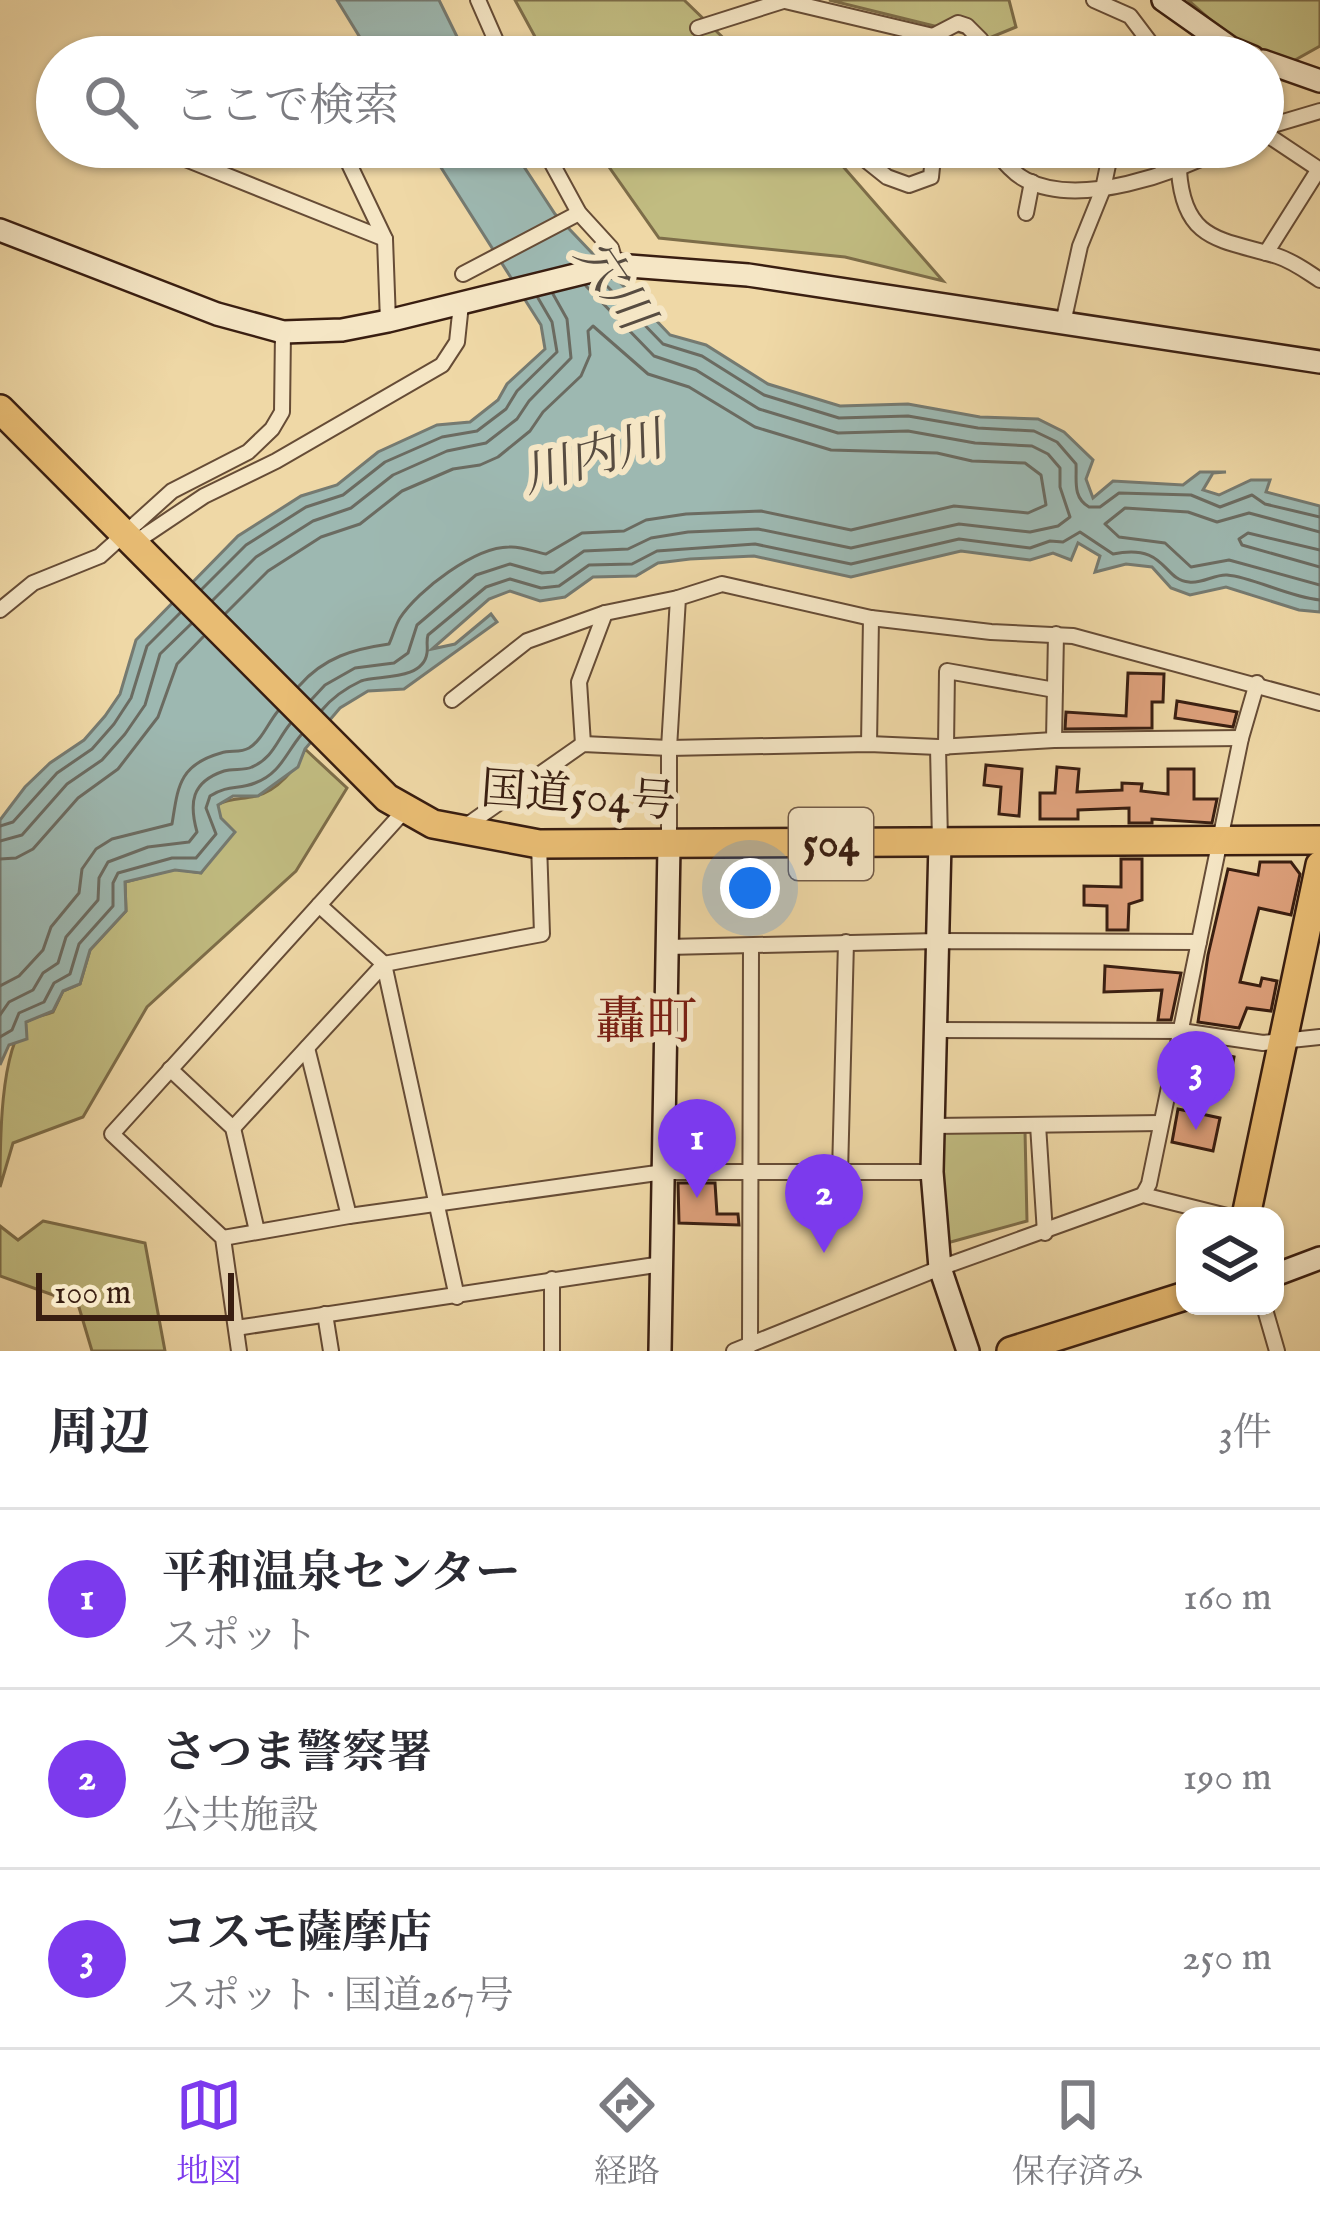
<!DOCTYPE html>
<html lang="ja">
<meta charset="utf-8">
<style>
:root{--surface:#fff;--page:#f7f7f7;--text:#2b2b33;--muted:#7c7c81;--line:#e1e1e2;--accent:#7c3aed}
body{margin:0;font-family:"IM FELL English","Noto Serif JP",serif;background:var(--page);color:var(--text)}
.controls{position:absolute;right:36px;bottom:36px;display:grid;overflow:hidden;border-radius:24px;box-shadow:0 3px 9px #0004}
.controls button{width:108px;height:108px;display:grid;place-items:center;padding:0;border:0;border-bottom:3px solid var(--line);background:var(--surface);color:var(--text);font:60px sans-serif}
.scale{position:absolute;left:36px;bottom:30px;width:198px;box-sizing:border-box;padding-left:12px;border:6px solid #391e11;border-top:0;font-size:33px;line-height:42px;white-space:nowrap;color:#391e11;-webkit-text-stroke:9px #f5e6c5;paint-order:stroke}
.you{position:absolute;left:750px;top:888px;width:42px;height:42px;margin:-30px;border:9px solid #fff;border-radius:50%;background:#1a73e8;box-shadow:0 0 0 18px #1a73e833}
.badge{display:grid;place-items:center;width:78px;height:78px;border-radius:50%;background:var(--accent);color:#fff;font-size:39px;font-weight:700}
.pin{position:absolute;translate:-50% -99px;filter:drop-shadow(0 3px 6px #0008)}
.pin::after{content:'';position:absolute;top:63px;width:42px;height:36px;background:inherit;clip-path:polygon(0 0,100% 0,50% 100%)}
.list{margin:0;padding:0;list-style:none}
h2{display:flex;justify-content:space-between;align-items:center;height:156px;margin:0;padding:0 48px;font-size:51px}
h2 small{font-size:39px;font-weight:400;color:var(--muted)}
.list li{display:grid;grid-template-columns:78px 1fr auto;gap:36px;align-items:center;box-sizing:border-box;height:180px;padding:0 48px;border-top:3px solid var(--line)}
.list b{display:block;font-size:45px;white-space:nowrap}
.list p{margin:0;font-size:39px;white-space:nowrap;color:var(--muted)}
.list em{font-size:39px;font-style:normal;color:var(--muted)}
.icon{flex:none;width:66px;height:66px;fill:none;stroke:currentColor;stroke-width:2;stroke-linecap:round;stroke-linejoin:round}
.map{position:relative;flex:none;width:1320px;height:1351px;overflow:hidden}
.search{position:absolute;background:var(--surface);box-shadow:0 3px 9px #0004;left:36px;right:36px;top:36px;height:132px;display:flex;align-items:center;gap:30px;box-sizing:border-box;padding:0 42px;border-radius:66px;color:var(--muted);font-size:45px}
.sheet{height:696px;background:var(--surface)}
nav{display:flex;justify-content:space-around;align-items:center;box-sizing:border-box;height:168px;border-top:3px solid var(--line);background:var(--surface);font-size:33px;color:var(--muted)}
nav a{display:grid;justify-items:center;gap:6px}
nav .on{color:var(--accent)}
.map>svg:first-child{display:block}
.green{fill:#c1bc81;stroke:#7d6d49;stroke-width:3}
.water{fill:#9db8b1;stroke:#757a71;stroke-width:3}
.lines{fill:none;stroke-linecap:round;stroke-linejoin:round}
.shore{stroke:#6b6b61;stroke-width:3}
.building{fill:#dea17c;stroke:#391e11;stroke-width:3}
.street-casing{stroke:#664c36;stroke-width:18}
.secondary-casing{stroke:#391e11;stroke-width:26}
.highway-casing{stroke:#391e11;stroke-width:32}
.street{stroke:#f5e6c5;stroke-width:14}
.secondary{stroke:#f5e6c5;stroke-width:21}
.highway{stroke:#e8bc73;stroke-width:27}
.labels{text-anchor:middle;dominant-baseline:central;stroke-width:12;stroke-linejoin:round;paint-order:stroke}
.shield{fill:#f5e6c5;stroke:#715a47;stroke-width:3}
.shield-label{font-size:42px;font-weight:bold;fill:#391e11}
.street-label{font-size:45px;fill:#391e11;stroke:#f5e6c5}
.water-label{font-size:48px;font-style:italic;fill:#574c41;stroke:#f5e6c5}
.quarter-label{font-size:51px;fill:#7a1f14;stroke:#f5e6c5}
</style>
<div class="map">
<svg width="1320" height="1351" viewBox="0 0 1320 1351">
<rect width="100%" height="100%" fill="#efd8a6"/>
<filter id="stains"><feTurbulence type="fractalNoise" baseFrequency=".00167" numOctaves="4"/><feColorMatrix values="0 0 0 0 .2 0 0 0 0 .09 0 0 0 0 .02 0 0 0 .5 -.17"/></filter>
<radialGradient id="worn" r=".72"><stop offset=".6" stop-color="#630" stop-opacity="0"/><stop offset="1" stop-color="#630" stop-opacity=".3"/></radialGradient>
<g class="green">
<polygon points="515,0 684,0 743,57 546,57"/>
<polygon points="829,0 1009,0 1016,27 987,39"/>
<polygon points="1188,0 1320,0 1320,46 1279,69 1231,38"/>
<polygon points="595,147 826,147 943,281 845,257 659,238"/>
<path d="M305,749L347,788L296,871L147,1007L83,1117L13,1143L0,1187C0,1143 0,1051 26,1022C33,1017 45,1015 53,1012L63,991L80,984L90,950L126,911L125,882L175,869L201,873C216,852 224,830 217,805C232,797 241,800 256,796C277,791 297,768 305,749Z"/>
<polygon points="1025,1131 1027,1221 947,1243 937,1169 940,1132"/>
<polygon points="43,1221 145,1243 165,1351 92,1351 78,1304 0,1276 0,1226 18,1240"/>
</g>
<g class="water">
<polygon points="337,0 439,0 467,57 372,57"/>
<polygon points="428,147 511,147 555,214 670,335 706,345 768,384 840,406 908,404 980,417 1038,419 1064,432 1093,460 1086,479 1093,498 1113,481 1183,485 1200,472 1226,472 1213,473 1203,490 1219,495 1251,480 1270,480 1266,492 1320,506 1320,612 1299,610 1226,587 1190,595 1171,588 1152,567 1126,564 1095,572 1100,556 1078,543 1071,560 1053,553 1030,560 961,551 851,577 754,556 690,559 658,563 636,576 593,577 565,597 540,601 510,591 489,599 432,649 455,644 491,614 497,622 404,689 368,691 340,708 305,749 298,767 258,796 233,796 218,805 221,818 235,832 201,873 175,870 125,882 126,911 90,950 80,984 63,991 53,1011 26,1022 27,1039 9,1045 0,1065 0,820 25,787 50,763 84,740 105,716 120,694 136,640 238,536 301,496 337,485 378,452 437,425 470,422 498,400 507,384 545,349 541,325"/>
</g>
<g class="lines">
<g class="shore">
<path d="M603,282L663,344L702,356L764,395L839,418L908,416L978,428L1034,431L1057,442L1076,464C1077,480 1072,497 1089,507H1100L1119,493L1191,495L1220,507L1252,495L1265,504L1320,517"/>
<polyline points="1320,532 1249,513 1217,522 1188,512 1125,508 1105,524 1119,537 1165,543 1191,567 1229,560 1320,585"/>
<polyline points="1320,550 1248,533 1239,539 1242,545 1320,567"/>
<polyline points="202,589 246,545 306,507 343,495 385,462 442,437 477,431 506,409 517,391 557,352 552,322 538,298"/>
<polyline points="213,600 256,557 313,521 351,508 393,475 447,451 486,443 517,419 529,401 571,358 567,319 553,294"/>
<path d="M226,613L268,571L321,537L360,524L402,491L453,469L480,465L498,457L530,431L543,412L581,376L590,355L588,331L593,326L648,374L689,387L755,427L831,450L937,453L972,461L1025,463L1041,475L1046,505L1028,513L954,506L851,530L761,511L686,514L646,520L624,531L582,533L546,554C534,552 522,546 509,547C475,547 418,590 400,618C395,626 393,636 389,644C354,649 324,657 299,686"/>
<polyline points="312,699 325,685 355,668 394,663 408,653 417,625 476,575 510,564 542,573 554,572 584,551 628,549 651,538 688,532 758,529 851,548 959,524 1030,532 1058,526 1070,517 1060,487 1060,468 1048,454 1032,446 975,443 908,431 838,433 759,409 696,370 654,356 586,286"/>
<path d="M322,710C332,698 346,688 361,681C378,675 423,681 427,653C428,647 426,641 428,635L486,587L510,579L541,588L559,586L589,565L632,564L657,551L755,544L851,564L959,539L1030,548L1050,541L1063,542L1080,532L1113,554C1167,543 1162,580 1189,582C1202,584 1215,574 1227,575C1253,577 1288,597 1320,600"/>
<polyline points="0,826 13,822 57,773 92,749 114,724 131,698 147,646 180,613"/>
<polyline points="0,841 22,835 67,784 102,760 125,734 145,705 160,654 191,624"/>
<polyline points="0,859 16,858 33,849 78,798 118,769 158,717 177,664 203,637"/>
<path d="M0,986L19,976L43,950L51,927L79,893L82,869L96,849L112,839L172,824C178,788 178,765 221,753C231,750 240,753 249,748C262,740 268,723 278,711"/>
<path d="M0,1015L9,1002L33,990L43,973L58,963L66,937L98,900L99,878L108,862L148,847L189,842L197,832C189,803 191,782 224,771C233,768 244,771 252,767C273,758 277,740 290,724"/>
<path d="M0,1037L12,1030L19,1013L44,1002L54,983L70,974L79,944L113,906V883L118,873L172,858H196L216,834L206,808L210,796C229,784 238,790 255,783C280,774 286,753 301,735"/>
</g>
</g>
<g class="building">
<polygon points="1128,673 1164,674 1163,702 1152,702 1152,728 1065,729 1066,712 1126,716"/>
<polygon points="1177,701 1237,712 1233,727 1175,718"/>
<polygon points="986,765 1022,769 1019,816 999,814 1001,787 984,785"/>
<polygon points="1057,767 1079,769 1077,792 1122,790 1122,783 1142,784 1141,791 1168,794 1168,769 1194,769 1194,799 1217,799 1212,823 1152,819 1152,823 1129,823 1129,808 1078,810 1078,819 1040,819 1040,793 1055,793"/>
<polygon points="1121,859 1142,859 1142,900 1129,904 1128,930 1107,930 1107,906 1084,905 1084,886 1121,887"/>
<polygon points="1260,862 1291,862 1300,874 1291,915 1259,908 1240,982 1260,986 1262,978 1277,981 1271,1011 1247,1008 1239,1028 1198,1022 1208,955 1228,869 1258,875"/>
<polygon points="1105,966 1181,973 1171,1020 1158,1020 1162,990 1104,992"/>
<polygon points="1189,1047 1234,1057 1228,1089 1183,1080"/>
<polygon points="1178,1109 1220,1118 1213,1151 1172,1142"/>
<polygon points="678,1183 715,1183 717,1214 738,1214 739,1225 679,1223"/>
</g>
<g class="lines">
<defs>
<g id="street">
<polyline points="478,0 503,57"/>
<polyline points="781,0 933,36 957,57"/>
<polyline points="1094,0 1130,16 1161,57"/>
<polyline points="698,28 783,1"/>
<polyline points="933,36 958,23 967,26 981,40"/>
<polyline points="936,52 941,57"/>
<polyline points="158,55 163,57"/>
<polyline points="908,57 910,31"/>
<polyline points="1130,57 1152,44"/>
<polyline points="1263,128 1320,111"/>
<polyline points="1263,132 1320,170"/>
<polyline points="170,147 168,152 385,239"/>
<polyline points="341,147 385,239 388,321"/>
<polyline points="543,147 579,213 611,248 616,265"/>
<polyline points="882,147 862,157 887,177 909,185 931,177 934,147"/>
<path d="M992,147C1002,159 1012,173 1026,180C1080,208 1176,173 1225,147"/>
<polyline points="1154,147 1165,172"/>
<path d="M1179,171C1184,242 1221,239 1277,256C1293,261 1306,271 1320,280"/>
<polyline points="1026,213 1032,182"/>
<polyline points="1266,253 1319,169"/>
<polyline points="463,274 579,213"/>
<polyline points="1063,323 1080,246 1103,189 1108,165 1116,152 1132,147"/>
<polyline points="134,543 204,496 276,461 442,365 457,342 461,304"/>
<polyline points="0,610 33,583 100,556 172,491 248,452 272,429 282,412 283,332"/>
<polyline points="452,700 527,641 605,613"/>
<polyline points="1054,740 1056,634"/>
<polyline points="583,744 579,682 605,613 678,598"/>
<polyline points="869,744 871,618"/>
<polyline points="938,747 940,842"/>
<polyline points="946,747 947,671 1055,690"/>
<polyline points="463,828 583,744 669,748 869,744 938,747 1054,740 1241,738"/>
<polyline points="669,846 669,748 678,598 722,584 871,618 991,632 1073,636 1320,703"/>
<polyline points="319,905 384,964 457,1297"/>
<polyline points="667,947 938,941 1199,942"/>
<polyline points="935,1030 1181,1031 1263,1043 1320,1037"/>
<polyline points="307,1048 349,1216"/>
<polyline points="170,1069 233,1128 257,1231"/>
<polyline points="1038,1125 1045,1233"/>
<polyline points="933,1126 1161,1123"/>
<polyline points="233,1128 384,964 542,934 539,844"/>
<polyline points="840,1173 846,942"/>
<polyline points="1143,1195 1149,1184 1241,738 1257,683"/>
<polyline points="223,1238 349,1216 664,1172 932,1172"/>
<polyline points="1264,1306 1277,1351"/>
<polyline points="325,1314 331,1351"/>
<polyline points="236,1328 662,1264"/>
<polyline points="750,1345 751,948"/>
<polyline points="239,1351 223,1238 112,1134 405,810"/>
<polyline points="552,1351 552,1279"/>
<polyline points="734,1351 940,1268 1143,1195 1227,1216"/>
</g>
<g id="secondary">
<polyline points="1163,0 1231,48 1253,57"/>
<polyline points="1263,61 1320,81"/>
<polyline points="0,230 217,314 283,332 342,330 388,321 616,265 748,275 1320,362"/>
<polyline points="940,842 932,1172 940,1268 968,1351"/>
<polyline points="1275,1275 1320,1258"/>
<polyline points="660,1351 669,846"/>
</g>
<g id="highway">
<polyline points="0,409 387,798 433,824 539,844 1320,840"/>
<polyline points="1246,1216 1320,865"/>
<polyline points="1011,1351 1185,1296"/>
</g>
</defs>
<use href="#street" class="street-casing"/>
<use href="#secondary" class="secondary-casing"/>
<use href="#highway" class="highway-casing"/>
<use href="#street" class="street"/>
<use href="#secondary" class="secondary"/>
<use href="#highway" class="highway"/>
</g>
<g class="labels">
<rect class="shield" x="789" y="808" width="84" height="72" rx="9"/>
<g class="shield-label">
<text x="831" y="844">504</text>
</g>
<g class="street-label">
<text transform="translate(578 797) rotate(4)">国道504号</text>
</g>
<g class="water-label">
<text transform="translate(612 286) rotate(56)">穴川</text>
<text transform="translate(593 460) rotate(-16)">川内川</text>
</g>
<g class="quarter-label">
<text x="646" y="1024">轟町</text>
</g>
</g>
<rect width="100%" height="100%" filter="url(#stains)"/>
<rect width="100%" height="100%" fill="url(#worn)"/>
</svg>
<div class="controls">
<button><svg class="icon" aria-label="layers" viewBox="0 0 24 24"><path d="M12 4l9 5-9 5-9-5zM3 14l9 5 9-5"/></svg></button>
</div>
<div class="scale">100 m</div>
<div class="you"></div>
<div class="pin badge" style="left:697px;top:1198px">1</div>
<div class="pin badge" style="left:824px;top:1253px">2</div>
<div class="pin badge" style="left:1196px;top:1130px">3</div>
<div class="search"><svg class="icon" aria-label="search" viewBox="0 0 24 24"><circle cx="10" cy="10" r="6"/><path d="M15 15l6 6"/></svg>ここで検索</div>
</div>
<section class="sheet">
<h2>周辺<small>3件</small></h2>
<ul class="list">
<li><span class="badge">1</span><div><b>平和温泉センター</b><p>スポット</p></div><em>160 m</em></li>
<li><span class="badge">2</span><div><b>さつま警察署</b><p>公共施設</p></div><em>190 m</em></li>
<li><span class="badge">3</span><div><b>コスモ薩摩店</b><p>スポット · 国道267号</p></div><em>250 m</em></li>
</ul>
</section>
<nav>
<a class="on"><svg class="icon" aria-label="map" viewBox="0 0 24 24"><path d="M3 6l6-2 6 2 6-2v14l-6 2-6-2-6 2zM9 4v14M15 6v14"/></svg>地図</a>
<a><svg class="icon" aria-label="directions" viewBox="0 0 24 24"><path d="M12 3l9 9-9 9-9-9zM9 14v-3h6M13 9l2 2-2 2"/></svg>経路</a>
<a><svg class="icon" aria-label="saved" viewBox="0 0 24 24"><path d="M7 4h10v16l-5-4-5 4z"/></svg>保存済み</a>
</nav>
